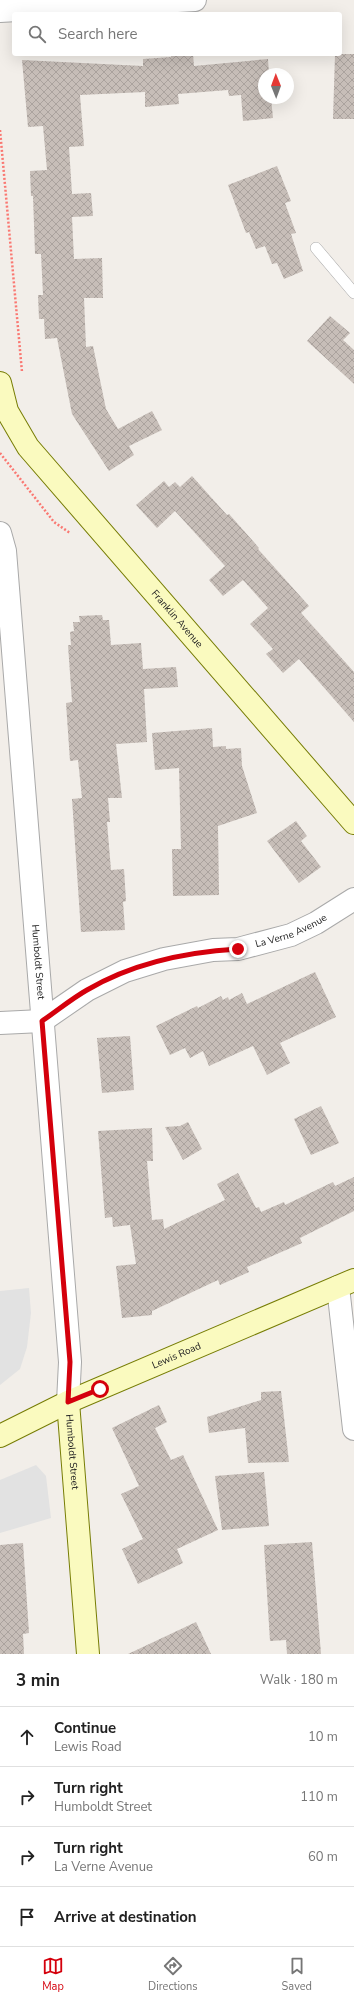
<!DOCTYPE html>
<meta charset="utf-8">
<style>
:root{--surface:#fff;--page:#f2f2f2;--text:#222;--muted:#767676;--line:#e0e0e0;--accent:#d4000c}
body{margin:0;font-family:"Nunito Sans",sans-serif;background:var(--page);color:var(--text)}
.compass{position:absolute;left:258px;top:68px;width:36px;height:36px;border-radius:50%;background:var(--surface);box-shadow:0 4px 16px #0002;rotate:359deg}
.stop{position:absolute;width:12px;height:12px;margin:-9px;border:3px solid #d4000c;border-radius:50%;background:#fff}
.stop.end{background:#d4000c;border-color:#fff;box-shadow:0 1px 4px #0008}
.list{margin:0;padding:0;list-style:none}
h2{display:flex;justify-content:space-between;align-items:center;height:52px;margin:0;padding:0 16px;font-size:17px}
h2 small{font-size:13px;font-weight:400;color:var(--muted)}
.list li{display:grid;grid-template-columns:26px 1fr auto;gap:12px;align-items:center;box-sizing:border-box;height:60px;padding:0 16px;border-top:1px solid var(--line)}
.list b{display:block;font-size:15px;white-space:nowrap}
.list p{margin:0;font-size:13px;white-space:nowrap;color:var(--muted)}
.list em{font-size:13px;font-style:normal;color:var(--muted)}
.icon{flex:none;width:22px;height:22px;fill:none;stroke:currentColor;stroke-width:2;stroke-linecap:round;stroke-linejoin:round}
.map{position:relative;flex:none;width:354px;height:1654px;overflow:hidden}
.search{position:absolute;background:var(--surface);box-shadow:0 4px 16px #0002;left:12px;right:12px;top:12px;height:44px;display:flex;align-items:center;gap:10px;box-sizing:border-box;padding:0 14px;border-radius:4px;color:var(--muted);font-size:15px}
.sheet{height:292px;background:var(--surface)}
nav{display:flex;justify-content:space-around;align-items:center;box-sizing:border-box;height:56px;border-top:1px solid var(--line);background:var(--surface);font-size:11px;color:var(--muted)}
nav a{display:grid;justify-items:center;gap:2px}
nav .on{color:var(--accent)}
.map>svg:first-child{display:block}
.parking{fill:#e2e2e2}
.building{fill:url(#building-cross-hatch)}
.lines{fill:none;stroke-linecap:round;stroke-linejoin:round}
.lane-casing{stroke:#a9a9a9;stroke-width:12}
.street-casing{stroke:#a9a9a9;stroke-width:24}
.secondary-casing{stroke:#777d05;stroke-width:24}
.path{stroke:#fa7872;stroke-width:2.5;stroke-dasharray:2 2;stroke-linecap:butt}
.lane{stroke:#fff;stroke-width:11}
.street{stroke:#fff;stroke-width:22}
.secondary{stroke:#fafabf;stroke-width:22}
.route{stroke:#d4000c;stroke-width:5}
.labels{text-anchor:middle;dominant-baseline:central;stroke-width:3;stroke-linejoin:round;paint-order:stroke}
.street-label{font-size:10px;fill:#222;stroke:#fff}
</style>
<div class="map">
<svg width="354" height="1654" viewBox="0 0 354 1654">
<defs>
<pattern id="building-cross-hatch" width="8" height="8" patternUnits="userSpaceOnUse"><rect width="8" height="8" fill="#c7beb8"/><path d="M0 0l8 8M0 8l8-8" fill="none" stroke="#aba39e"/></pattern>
</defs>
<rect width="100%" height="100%" fill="#f2eee9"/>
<g class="parking">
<polygon points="29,1288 31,1313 27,1347 20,1369 0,1385 0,1291"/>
<polygon points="36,1465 46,1476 51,1518 0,1533 0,1480"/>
</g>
<g class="building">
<polygon points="171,54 193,54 194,66 268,59 269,74 264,74 264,98 271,98 273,118 243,121 241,95 229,96 228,90 178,94 179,104 145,107 145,92 80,95 84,146 69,147 72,194 91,193 93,216 72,217 74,259 102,258 103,298 84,298 86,347 93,346 106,409 118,429 152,411 162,430 129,446 134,455 109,471 72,414 57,338 45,339 44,319 39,319 38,295 43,295 41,254 35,254 33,196 31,196 30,171 47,170 43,126 28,127 22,60 143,66 143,59 171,57"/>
<polygon points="335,54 354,54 354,119 333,119"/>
<polygon points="277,166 291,201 285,203 296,233 291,234 303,271 284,279 277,263 272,264 265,246 256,249 249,232 246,233 228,185"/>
<polygon points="330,316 350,333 343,340 354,350 354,384 307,341"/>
<polygon points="192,476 227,515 229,514 259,548 258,549 309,606 301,613 354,672 354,722 299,659 283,673 266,654 273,649 250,624 268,608 243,580 223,596 209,580 225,566 175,511 157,528 136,505 164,481 169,487 175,482 180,487"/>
<polygon points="102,615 103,620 109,620 111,645 141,643 143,669 176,667 178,687 144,689 147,742 116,744 122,798 108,798 110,822 107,822 111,870 124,869 126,901 123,902 125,930 81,932 72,799 82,798 78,760 70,761 66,703 72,702 68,645 71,645 70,632 74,631 73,622 80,622 79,616"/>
<polygon points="212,728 213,747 226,746 226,749 241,748 242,766 257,813 218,826 219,895 173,896 172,849 181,849 179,768 155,770 152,733"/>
<polygon points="296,821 307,836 301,841 321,867 299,883 267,841"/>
<polygon points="315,972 336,1017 280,1043 290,1063 267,1075 253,1046 209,1066 203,1051 190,1058 185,1048 170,1055 156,1026 197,1006 198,1008 221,996 223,1000 228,997 229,1000 242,993 247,1004"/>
<polygon points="130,1036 134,1090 102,1093 97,1038"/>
<polygon points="321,1106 339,1143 311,1155 294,1119"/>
<polygon points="188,1122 202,1149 183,1160 165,1127 180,1126"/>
<polygon points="152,1128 153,1161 147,1161 152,1220 163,1219 164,1229 225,1200 217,1184 238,1173 256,1208 259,1207 261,1212 284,1202 285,1205 333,1182 335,1186 354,1177 354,1211 300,1238 302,1243 247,1267 249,1272 220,1285 218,1280 152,1311 152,1315 122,1318 116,1266 136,1264 130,1225 113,1227 112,1217 105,1218 98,1131"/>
<polygon points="281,1391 289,1462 248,1463 245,1428 209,1433 207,1417 261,1400 261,1392"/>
<polygon points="159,1405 167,1422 155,1428 171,1460 183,1455 218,1530 177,1549 183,1563 138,1584 122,1549 143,1539 121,1494 139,1486 112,1428"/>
<polygon points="264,1472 269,1526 222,1530 215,1476"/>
<polygon points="312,1542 321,1654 287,1654 286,1640 270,1641 264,1545"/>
<polygon points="23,1543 29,1633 23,1634 24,1654 0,1654 0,1545"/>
<polygon points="196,1622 211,1654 128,1654"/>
</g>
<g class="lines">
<defs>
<polyline id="lane" points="316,248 354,293"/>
<g id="street">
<polyline points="0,11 195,0"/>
<path id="s1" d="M0,533L5,551L70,1362L68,1402"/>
<path id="s2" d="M0,1023L42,1021L87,990L125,971L164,959L213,950L238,949L291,935L316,923L354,899"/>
<polyline points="338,1287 354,1429"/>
</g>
<g id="secondary">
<path id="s3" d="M0,383L7,411L28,447L354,823"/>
<path id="s4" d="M68,1402L88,1654"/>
<path id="s5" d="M0,1436L68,1402L354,1280"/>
</g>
</defs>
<use href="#lane" class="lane-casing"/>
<use href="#street" class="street-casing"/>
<use href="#secondary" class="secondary-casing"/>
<g class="path">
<polyline points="0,130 22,372"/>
<polyline points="0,453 54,522 70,533"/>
</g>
<use href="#lane" class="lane"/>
<use href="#street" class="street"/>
<use href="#secondary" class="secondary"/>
</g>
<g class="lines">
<path class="route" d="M100,1389L68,1402L70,1362L42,1021C57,1011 71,999 87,990C133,963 186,952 238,949"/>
</g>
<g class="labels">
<g class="street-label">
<text stroke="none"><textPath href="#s3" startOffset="298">Franklin Avenue</textPath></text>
<text stroke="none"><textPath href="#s2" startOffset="311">La Verne Avenue</textPath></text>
<text stroke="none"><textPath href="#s1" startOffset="431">Humboldt Street</textPath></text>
<text stroke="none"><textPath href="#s5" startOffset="194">Lewis Road</textPath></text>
<text stroke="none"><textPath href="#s4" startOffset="50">Humboldt Street</textPath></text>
</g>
</g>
</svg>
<svg class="compass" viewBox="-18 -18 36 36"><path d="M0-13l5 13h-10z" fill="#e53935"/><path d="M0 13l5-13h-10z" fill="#767676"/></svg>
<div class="stop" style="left:100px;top:1389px"></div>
<div class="stop end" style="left:238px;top:949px"></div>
<div class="search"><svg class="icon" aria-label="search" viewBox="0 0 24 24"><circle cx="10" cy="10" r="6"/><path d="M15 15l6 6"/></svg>Search here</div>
</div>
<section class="sheet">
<h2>3 min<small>Walk · 180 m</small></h2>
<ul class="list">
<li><svg class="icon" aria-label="ahead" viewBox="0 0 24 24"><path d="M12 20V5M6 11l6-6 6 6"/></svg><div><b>Continue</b><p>Lewis Road</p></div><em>10 m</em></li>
<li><svg class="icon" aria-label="right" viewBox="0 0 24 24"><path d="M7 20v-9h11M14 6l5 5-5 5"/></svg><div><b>Turn right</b><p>Humboldt Street</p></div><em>110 m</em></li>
<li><svg class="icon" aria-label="right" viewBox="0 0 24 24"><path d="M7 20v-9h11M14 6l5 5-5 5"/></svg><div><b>Turn right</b><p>La Verne Avenue</p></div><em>60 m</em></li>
<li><svg class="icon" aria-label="arrive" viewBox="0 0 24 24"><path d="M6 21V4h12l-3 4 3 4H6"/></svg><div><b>Arrive at destination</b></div></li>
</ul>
</section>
<nav>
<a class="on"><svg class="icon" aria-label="map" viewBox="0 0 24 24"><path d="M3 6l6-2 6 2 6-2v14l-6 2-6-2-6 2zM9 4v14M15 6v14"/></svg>Map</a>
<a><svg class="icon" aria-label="directions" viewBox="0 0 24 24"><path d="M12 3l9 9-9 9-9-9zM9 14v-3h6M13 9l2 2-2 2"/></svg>Directions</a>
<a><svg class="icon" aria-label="saved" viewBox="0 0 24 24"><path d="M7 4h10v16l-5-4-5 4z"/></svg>Saved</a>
</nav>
